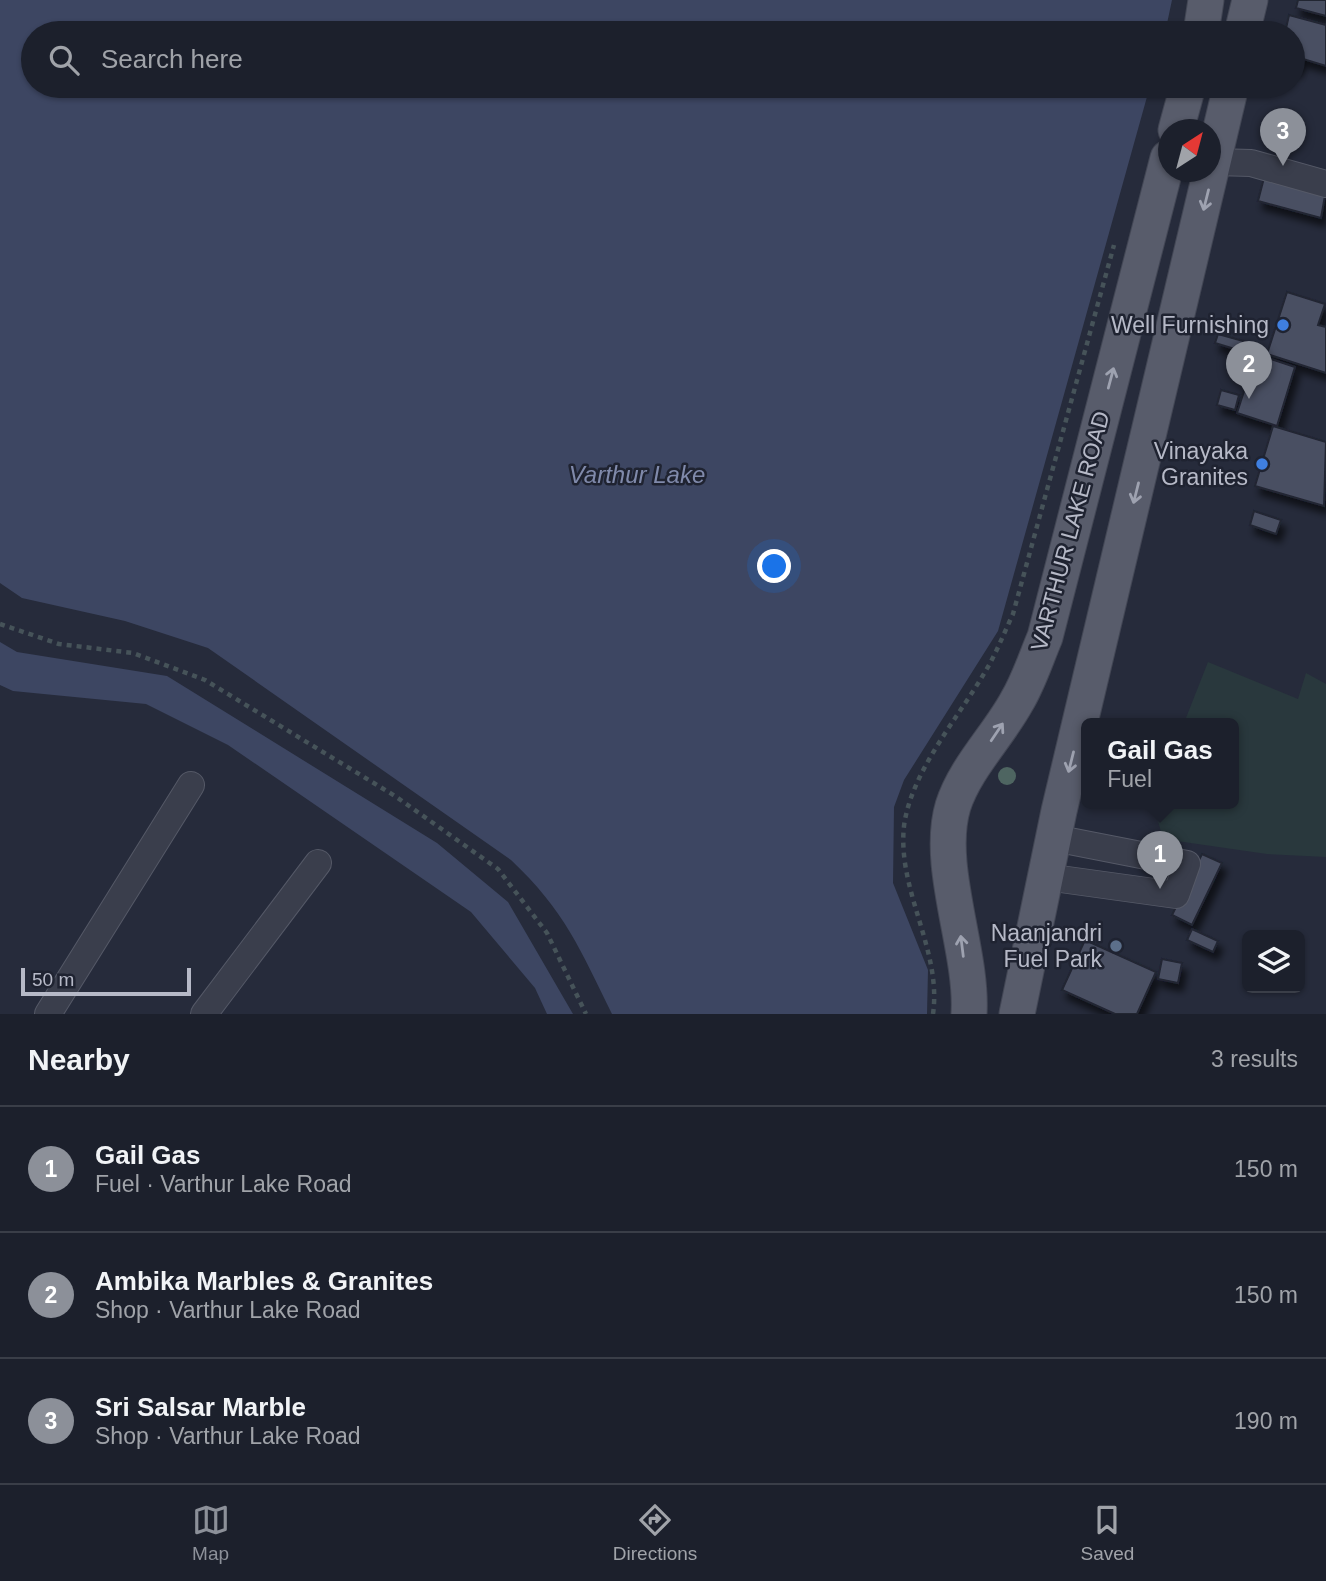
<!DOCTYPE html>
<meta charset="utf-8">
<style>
:root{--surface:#1c202c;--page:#252834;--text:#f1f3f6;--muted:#a0a3a9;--line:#3a3e48;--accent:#8c9099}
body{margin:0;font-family:Arial,sans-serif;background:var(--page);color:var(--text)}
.controls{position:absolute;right:21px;bottom:21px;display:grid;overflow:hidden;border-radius:10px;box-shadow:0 2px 5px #0004}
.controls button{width:63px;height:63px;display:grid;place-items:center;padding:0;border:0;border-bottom:2px solid var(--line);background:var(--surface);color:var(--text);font:35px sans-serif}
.compass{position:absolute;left:1158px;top:119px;width:63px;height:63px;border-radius:50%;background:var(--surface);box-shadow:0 2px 5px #0004;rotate:36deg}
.scale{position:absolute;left:21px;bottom:18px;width:170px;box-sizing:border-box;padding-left:7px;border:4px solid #b6b9c7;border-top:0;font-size:19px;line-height:24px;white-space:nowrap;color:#b6b9c7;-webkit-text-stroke:5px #1f2331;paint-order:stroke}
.you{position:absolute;left:775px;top:567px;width:24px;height:24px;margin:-18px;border:5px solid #fff;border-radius:50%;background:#1a73e8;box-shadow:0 0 0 10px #1a73e833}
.badge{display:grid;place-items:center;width:46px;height:46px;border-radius:50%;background:var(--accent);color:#fff;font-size:23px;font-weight:700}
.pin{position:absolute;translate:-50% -58px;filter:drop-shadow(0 2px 4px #0008)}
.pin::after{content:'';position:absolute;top:37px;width:24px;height:21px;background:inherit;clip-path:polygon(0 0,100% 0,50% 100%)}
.popup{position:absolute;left:1081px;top:718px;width:158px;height:91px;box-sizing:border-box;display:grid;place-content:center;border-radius:10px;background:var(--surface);filter:drop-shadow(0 2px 5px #0005);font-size:23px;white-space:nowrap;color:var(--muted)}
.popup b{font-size:26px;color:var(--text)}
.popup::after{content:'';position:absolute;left:50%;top:100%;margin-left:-14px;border:14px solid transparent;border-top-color:var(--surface)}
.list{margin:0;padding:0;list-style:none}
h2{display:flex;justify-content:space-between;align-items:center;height:91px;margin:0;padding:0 28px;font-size:30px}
h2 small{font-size:23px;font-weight:400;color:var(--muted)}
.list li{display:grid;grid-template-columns:46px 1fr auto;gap:21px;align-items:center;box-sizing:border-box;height:126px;padding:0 28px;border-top:2px solid var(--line)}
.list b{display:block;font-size:26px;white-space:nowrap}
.list p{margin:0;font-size:23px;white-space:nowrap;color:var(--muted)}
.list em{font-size:23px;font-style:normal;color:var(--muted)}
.icon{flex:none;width:38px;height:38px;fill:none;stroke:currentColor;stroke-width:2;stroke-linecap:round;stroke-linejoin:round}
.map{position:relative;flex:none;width:1326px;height:1014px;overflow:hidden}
.search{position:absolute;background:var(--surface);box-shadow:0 2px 5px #0004;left:21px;right:21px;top:21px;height:77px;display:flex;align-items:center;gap:18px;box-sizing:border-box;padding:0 24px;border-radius:38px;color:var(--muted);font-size:26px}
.sheet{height:469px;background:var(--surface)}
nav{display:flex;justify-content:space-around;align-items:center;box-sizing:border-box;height:98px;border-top:2px solid var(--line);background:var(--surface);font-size:19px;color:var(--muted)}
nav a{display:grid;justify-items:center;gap:4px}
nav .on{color:var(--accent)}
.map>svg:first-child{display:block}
.green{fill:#29383d}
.water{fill:#3d4662}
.building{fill:#4a4f62;stroke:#212533;stroke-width:2;filter:url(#shadow)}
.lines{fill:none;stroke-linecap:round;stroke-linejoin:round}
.minor-casing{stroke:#555967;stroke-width:28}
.major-casing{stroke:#434755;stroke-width:37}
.path{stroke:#465359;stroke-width:4.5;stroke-dasharray:5 5;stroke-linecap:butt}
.minor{stroke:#3a3e4c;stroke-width:26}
.major{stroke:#585c6b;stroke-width:35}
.tree{fill:#4e6561}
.oneway{stroke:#9ea2b0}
.shop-dot{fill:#3f7fe0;stroke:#1f2331;stroke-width:2.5}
.service-dot{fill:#5c6f8a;stroke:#1f2331;stroke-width:2.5}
.labels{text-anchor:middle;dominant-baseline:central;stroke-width:5;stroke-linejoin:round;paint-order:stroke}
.poi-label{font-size:23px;fill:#b6b9c7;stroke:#1f2331;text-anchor:end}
.street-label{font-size:23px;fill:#b6b9c7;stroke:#1f2331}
.water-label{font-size:24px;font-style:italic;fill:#808aab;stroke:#1f2331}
</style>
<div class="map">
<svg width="1326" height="1014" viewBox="0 0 1326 1014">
<defs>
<filter id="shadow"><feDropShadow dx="4.5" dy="8" stdDeviation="3.5" flood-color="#0009"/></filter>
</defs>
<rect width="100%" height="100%" fill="#262b3b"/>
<polygon class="green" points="1208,662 1298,699 1306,673 1326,684 1326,857 1267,854 1163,839 1153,803 1234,803 1234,723 1184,723"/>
<g class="water">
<path d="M0,0H1172L1165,33H33V86H1150L998,631L904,780L894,807L893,883L928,970L927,1014H612C580,949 565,911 511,860L208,648L125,621L22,598L0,583Z"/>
<polygon points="0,642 17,652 167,676 437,843 508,902 573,1014 547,1014 535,988 471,912 228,745 146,704 13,691 0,685"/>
</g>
<g class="building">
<polygon points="1298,0 1326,0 1326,16 1296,8"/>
<polygon points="1289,15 1326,25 1326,66 1300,58 1298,68 1293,67 1293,33 1285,33"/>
<polygon points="1265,174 1326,190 1321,218 1258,201"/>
<polygon points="1287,292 1325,304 1318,325 1326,327 1326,373 1267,354"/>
<polygon points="1218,334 1254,344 1251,354 1215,343"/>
<polygon points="1256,354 1295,367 1277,426 1237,413"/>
<polygon points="1221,390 1239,395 1235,410 1217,405"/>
<polygon points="1273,426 1326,442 1324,506 1255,486"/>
<polygon points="1254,511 1281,520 1276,534 1250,525"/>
<polygon points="1202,854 1222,863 1192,925 1172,915"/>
<polygon points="1192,929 1218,941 1213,952 1187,940"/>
<polygon points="1085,940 1156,972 1137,1014 1115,1014 1062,990"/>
<polygon points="1162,959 1182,963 1178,983 1158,979"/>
</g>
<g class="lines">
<defs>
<g id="minor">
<polyline points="1215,162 1251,163 1326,184"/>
<polyline points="1046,877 1176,895 1187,864 1054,838"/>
<polyline points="48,1014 191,785"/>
<polyline points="204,1014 318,863"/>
</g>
<g id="major">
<polyline points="1201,33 1206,0"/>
<polyline points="1242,33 1250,0"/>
<polyline points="1176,130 1188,86"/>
<path d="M969,1014C973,951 935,866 953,806C965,768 998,736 1017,701C1029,681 1036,658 1045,637L1168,158"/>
<polyline points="1017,1014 1059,811 1231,86"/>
</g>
</defs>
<use href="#minor" class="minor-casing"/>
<use href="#major" class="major-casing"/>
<g class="path">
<polyline points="0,624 59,644 133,653 205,680 395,796 498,869 547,933 586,1014"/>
<path d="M933,1014C942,950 897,891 904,826C911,772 958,718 985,672C996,654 1004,633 1013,614L1114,245"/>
</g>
<use href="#minor" class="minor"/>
<use href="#major" class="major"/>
</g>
<circle class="tree" cx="1007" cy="776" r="9"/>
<defs><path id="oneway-shaft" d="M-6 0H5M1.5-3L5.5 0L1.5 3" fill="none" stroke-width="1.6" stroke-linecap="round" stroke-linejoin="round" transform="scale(1.75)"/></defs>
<g class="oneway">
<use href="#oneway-shaft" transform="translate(1206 200) rotate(104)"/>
<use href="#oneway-shaft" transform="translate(1111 378) rotate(-75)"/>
<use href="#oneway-shaft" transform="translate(1136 493) rotate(104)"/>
<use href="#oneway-shaft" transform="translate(997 732) rotate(-56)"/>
<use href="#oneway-shaft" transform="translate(1071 762) rotate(104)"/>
<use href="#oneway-shaft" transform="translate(962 946) rotate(-97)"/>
</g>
<g class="shop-dot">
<circle cx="1283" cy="325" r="7"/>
<circle cx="1262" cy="464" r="7"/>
</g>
<circle class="service-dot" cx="1116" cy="946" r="7"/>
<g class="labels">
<g class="poi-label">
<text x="1269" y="325">Well Furnishing</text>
<text x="1248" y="451">Vinayaka<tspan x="1248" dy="26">Granites</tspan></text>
<text x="1102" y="933">Naanjandri<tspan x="1102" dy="26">Fuel Park</tspan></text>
</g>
<g class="street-label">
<text transform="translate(1070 531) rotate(-75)">VARTHUR LAKE ROAD</text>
</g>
<g class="water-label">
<text x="637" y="474">Varthur Lake</text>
</g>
</g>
</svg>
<div class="controls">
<button><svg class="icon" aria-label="layers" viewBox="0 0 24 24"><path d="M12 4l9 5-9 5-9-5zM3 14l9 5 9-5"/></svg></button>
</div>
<svg class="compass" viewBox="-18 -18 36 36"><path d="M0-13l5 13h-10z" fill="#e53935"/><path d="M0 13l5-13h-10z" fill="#a0a3a9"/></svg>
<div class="scale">50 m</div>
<div class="you"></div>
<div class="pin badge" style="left:1160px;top:889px">1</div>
<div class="popup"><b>Gail Gas</b>Fuel</div>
<div class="pin badge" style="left:1249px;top:399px">2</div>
<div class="pin badge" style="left:1283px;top:166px">3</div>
<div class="search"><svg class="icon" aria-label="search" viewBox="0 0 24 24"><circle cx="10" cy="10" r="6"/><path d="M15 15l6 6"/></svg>Search here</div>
</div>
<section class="sheet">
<h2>Nearby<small>3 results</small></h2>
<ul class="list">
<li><span class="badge">1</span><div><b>Gail Gas</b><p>Fuel · Varthur Lake Road</p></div><em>150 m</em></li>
<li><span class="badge">2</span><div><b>Ambika Marbles &amp; Granites</b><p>Shop · Varthur Lake Road</p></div><em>150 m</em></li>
<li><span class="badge">3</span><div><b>Sri Salsar Marble</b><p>Shop · Varthur Lake Road</p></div><em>190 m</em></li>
</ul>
</section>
<nav>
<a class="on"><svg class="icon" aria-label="map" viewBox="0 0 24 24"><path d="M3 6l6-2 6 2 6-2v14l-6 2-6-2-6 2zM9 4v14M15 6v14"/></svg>Map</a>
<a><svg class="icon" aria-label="directions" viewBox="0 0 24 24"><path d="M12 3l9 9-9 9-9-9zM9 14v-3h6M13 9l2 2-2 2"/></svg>Directions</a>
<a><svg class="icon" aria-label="saved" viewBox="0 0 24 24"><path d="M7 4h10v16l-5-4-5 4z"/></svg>Saved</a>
</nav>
